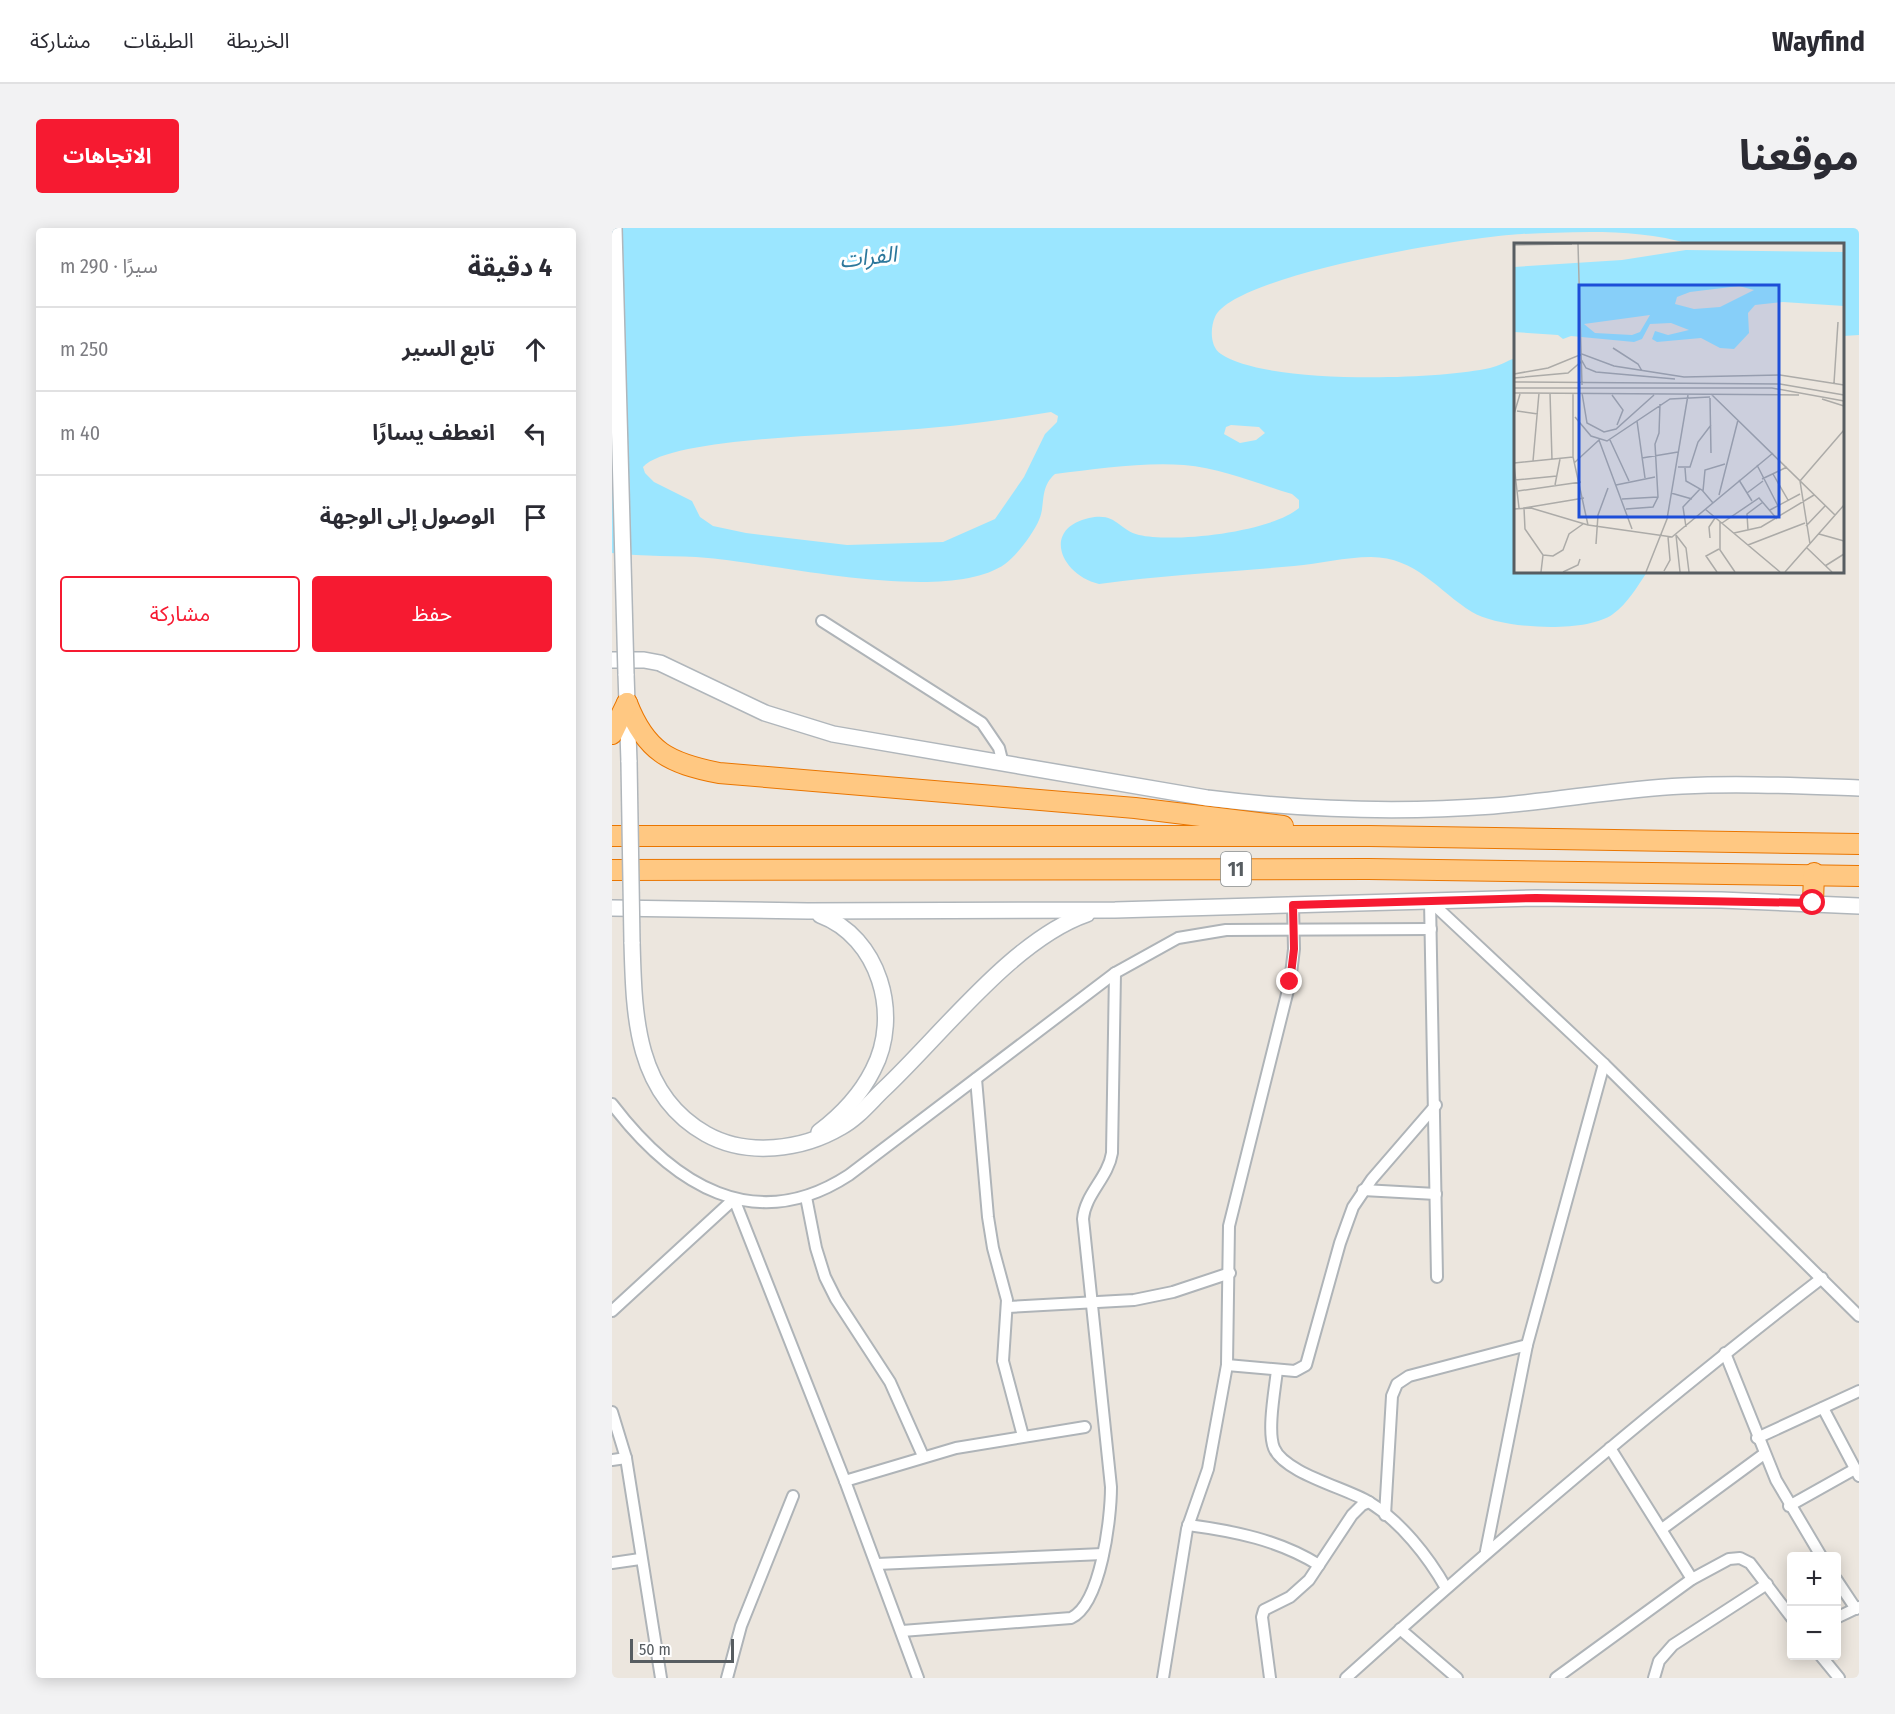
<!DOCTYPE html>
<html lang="ar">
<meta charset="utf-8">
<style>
:root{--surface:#fff;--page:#f2f2f3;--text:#2b2b33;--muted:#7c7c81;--line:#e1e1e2;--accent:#f61a31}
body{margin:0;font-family:"Fira Sans Condensed","Noto Sans Arabic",sans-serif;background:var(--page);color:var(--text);direction:rtl}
.controls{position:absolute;right:18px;bottom:18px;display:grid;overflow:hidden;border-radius:6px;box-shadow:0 3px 15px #0003}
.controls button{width:54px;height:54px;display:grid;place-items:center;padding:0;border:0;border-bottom:2px solid var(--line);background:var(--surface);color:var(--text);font:30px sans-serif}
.scale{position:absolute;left:18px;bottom:15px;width:104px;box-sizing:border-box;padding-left:6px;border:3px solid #575d61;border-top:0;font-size:16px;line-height:21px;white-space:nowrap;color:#575d61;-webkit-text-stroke:4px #fff;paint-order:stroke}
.stop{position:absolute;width:18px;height:18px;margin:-14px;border:4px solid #f61a31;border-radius:50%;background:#fff}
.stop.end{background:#f61a31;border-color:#fff;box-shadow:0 2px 6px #0008}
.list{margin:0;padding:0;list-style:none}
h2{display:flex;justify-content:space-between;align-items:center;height:78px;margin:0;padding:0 24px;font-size:26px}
h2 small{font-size:20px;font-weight:400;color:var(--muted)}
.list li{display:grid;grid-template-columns:39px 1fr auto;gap:18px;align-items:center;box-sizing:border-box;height:84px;padding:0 24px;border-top:2px solid var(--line)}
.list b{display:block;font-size:22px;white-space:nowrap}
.list em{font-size:20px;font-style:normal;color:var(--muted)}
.actions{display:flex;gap:12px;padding:18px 24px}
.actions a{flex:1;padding:14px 0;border:2px solid var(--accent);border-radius:6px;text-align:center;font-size:21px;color:var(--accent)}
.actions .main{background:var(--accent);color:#fff}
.icon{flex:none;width:33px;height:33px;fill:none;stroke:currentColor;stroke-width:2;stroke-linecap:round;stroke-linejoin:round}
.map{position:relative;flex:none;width:1247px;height:1450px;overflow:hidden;direction:ltr;border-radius:6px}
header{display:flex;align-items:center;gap:36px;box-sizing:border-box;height:84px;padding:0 30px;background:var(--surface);border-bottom:2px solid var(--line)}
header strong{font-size:28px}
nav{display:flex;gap:33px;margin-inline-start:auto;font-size:21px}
.intro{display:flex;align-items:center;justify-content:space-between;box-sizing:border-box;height:144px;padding:0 36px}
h1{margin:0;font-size:42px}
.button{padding:15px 27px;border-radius:6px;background:var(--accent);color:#fff;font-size:21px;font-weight:700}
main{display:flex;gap:36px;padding:0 36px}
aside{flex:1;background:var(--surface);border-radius:6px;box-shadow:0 3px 15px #0003}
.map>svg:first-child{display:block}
.water{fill:#9be6ff;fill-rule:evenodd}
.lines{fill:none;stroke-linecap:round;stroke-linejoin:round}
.street-casing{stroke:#afb4b8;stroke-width:14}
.secondary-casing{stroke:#b0b6bb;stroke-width:18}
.highway-casing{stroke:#ea7600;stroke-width:22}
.street{stroke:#fff;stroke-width:10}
.secondary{stroke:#fff;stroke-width:15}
.highway{stroke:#ffc882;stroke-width:20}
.secondary-bridge-casing{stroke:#b0b6bb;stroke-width:18;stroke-linecap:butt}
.secondary-bridge{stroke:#fff;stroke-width:15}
.route{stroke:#f61a31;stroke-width:8}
.labels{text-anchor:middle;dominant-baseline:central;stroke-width:6;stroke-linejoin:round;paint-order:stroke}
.shield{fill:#fff;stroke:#898e90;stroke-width:1.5}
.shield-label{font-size:20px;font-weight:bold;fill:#575d61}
.water-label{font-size:22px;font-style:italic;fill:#2d789c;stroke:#fff}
.inset-road{fill:none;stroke:#acaba8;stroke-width:1.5}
.view{fill:#1d4ed8;fill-opacity:0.15;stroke:#1d4ed8;stroke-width:3}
.inset-edge{fill:none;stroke:#575d61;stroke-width:3}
</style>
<header>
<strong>Wayfind</strong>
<nav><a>الخريطة</a><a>الطبقات</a><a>مشاركة</a></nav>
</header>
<div class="intro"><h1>موقعنا</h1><a class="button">الاتجاهات</a></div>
<main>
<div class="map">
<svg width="1247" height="1450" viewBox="0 0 1247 1450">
<rect width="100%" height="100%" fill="#ece6de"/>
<path class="water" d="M0,0H1247V107L1231,108L1230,16H1077C1025,0 963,4 910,6C860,8 622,46 603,89C598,100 598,119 609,126C655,157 824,152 878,140C887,138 895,133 903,130V344H1035C1025,359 1016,375 1001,386C974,406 888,401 860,384C826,363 804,329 759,329C733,329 707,336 682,338C617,344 552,347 487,356C449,347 429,301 477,290C505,284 506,302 527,307C563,315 659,304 687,280V272L680,266C646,256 609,240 572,237C530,234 485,241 443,246C427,260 434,276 427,292C421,306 405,327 393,336C335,377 167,336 96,330C64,327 32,329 0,325ZM439,184L446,188L445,194L433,206L412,249L383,291L331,314L235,317L134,305L101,298L88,289L80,273L42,254L33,245L31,239C57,210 231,207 276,203C330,200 386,193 439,184ZM619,197L647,199L653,205L644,212L628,215L612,206L614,199Z"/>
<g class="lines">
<defs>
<g id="street">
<polyline points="210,393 370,495 387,520 391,536"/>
<polyline points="818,673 992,836 1247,1088"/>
<polyline points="818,673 825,1049"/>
<polyline points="364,851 376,989 381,1020 395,1072 391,1133 411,1208"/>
<path d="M0,876C61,956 142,1009 237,947L503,745L566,710L614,702L819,701"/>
<polyline points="751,962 824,966"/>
<polyline points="194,969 204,1020 213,1049 224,1071 278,1154 311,1228"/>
<polyline points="396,1079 522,1072 561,1064 618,1045"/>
<polyline points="0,1083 122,971 233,1253 306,1450"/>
<polyline points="1113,1125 1164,1252 1209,1328"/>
<polyline points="615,1137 683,1143 694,1137 728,1015 741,979 760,951 824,877"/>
<path d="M665,1142C663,1161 655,1203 662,1220C672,1245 734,1260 757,1274C788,1293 816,1328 834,1360"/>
<polyline points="1211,1180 1247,1248"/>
<polyline points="0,1184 14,1230 49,1450"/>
<polyline points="1145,1210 1247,1163"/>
<polyline points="998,1220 1080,1351"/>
<polyline points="0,1232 14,1230"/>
<polyline points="233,1253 344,1220 473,1199"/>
<polyline points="1177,1278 1243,1241"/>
<polyline points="773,1287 780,1168 785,1156 797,1148 915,1117"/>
<path d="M576,1297C622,1303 667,1312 707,1337"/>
<polyline points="1050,1301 1152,1226"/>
<polyline points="874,1323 915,1117 992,836"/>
<polyline points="0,1335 28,1331"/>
<polyline points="265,1336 491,1326"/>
<polyline points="1224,1351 1244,1381"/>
<polyline points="1224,1390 1247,1379"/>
<polyline points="788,1401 845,1450"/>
<path d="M290,1403L459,1390C489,1376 499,1290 499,1259L471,991C473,966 496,950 500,925L503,745"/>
<polyline points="1209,1428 1227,1450"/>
<polyline points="115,1450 129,1398 181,1268"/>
<polyline points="551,1450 575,1301 596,1241 615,1137 617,998 678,754 682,721 681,677"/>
<polyline points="658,1450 650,1389 652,1382 678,1369 697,1352 740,1287 750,1277 757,1274"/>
<path d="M734,1450C888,1311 1045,1177 1210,1050"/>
<polyline points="944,1450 1080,1351 1117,1331 1128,1330 1138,1335 1180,1390"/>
<polyline points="1042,1450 1047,1433 1061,1417 1155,1356"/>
</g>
<g id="secondary">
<path d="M0,432H32L48,435L153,485L221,506L595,570C691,582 785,585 881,578C944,573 1007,561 1070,558C1129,555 1188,558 1247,560"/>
<polyline points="14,446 17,534"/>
<polyline points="0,680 196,683 503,682 924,670 1109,672 1247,678"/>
<path d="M20,714C22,787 23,866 94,906C135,929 190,922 229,899C246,890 259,873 273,860C330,806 402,711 475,686"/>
<path d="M207,904C228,888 249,866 261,842C290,787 267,709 208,687"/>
</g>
<g id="highway">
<path d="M15,475C34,524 57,535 107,545L523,580L671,598"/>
<polyline points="0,506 15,475"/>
<polyline points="0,608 757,608 1247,616"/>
<polyline points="0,642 756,641 1247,648"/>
<polyline points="1201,675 1202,645"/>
</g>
</defs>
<use href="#street" class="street-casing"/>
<use href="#secondary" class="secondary-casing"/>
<use href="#highway" class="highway-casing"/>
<use href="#street" class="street"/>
<use href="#secondary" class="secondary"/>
<use href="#highway" class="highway"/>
<defs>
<g id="secondary-bridge">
<polyline points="2,0 14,446"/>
<polyline points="17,534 20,714"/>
</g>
</defs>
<use href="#secondary-bridge" class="secondary-bridge-casing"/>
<use href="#secondary-bridge" class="secondary-bridge"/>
</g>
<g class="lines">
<polyline class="route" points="678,754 682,721 681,677 924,670 1201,675"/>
</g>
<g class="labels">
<rect class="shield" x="609" y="624" width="30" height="34" rx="4.5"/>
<g class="shield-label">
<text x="624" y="641">11</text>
</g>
<g class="water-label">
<text transform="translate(256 29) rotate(-6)">الفرات</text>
</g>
</g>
<g transform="translate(902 15)">
<rect width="330" height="330" fill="#ece6de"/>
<path d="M172,7L330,9V63L269,59L241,62L234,70L235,90L220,106L206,105L187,95L143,99L138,96L141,88L154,92L175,87L157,80L136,81L128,96L120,99L57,93L49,96L44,92L0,89V24L108,17ZM225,43L240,47L206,64L180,66L161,61L163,54L176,49ZM136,72L126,89L118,92L81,90L70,81Z" fill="#9be6ff" fill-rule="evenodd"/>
<path class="inset-road" d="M64,1L68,142M0,2L58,1M99,105L124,121L128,128M0,131L34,125L68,111L100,123L170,134L266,132L330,142M0,135L54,130L68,118L72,125L82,129L161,136M0,139L266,141L330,152M320,140L324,79M0,145H258L330,158M0,150L285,152M36,150L38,217M68,150L73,180L90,189L102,186L140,152M59,151V214L74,282M197,151L321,272M98,152L109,167L103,182M196,155L197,210M308,156L330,163M3,168L24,171M0,171L6,151M61,174L77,193L93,198L156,156L196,154M123,178L131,235M96,197L115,238M128,215L164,209M19,218L25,150M0,220L59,214M60,220L85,197L118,286M0,222L5,265M243,222L264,263M164,224H176L184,199L197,182M171,225L172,238L188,247L199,260M259,231L274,257M248,236L273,224M1,237L43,233M225,237L238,258M41,242L46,216M102,242L141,234M4,248L67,239M189,248L191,227L211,221M157,250L178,256M233,250L249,238M205,252L224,177M108,256L144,254M0,266L17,265L74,282L158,294L259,210M112,266L139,264L144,254L141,201L145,190L146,161M191,266L266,329M256,267L286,251M206,279V307L221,329M208,280L245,255L263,276M292,283L311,263M172,284L169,264L186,246M234,287L233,271L249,259M220,290L247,284L300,252M305,291L330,298M162,292L172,305L175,329M162,292L166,329M196,295L195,284L201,275M82,301L84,272L94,245M296,301L286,238L330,187M234,302L291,280M293,305L318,329M29,312L39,313L49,307L55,291L69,281M311,323L330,311M150,328L156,317L154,294M27,329L29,312L11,286L10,265L70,255M49,329L64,322L66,316M132,329L153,276L174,152M203,329L192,313L205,306M271,329L330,262"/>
<path class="view" d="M65,42H265V274H65Z"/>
<rect width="330" height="330" class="inset-edge"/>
</g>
</svg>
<div class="controls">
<button>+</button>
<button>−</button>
</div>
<div class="scale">50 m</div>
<div class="stop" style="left:1201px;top:675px"></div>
<div class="stop end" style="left:678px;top:754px"></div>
</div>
<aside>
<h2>4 دقيقة<small>سيرًا · 290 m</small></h2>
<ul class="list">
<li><svg class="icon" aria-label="ahead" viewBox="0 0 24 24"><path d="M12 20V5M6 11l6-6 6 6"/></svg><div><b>تابع السير</b></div><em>250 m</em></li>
<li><svg class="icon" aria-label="left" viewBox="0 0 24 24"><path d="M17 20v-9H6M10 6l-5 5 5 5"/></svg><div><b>انعطف يسارًا</b></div><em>40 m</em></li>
<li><svg class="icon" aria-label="arrive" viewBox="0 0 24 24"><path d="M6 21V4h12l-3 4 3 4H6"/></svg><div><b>الوصول إلى الوجهة</b></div></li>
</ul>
<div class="actions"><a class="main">حفظ</a><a>مشاركة</a></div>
</aside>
</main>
